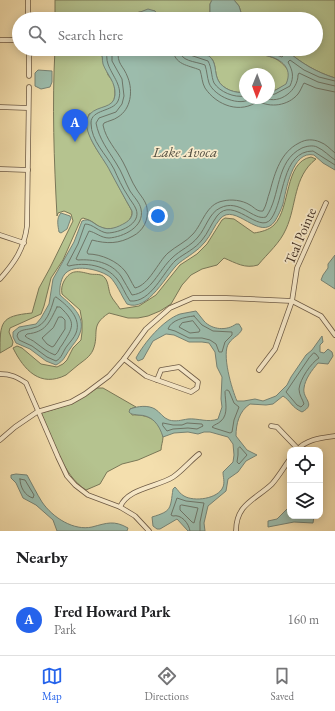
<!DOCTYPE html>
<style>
:root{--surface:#fff;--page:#f6f6f6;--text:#202124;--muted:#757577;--line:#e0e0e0;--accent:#2563eb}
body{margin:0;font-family:"EB Garamond",serif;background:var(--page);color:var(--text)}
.controls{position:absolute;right:12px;bottom:12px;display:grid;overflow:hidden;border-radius:8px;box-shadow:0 2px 10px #0003}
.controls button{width:36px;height:36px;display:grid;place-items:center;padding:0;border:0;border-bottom:1px solid var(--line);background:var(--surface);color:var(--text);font:20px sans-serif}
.compass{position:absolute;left:239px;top:68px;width:36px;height:36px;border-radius:50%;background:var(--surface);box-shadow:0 2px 10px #0003;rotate:181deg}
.you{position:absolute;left:158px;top:216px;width:14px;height:14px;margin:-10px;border:3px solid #fff;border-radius:50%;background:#1a73e8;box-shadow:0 0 0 6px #1a73e833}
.badge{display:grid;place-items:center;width:26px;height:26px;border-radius:50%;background:var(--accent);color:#fff;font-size:13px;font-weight:700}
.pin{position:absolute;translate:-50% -33px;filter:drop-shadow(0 1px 2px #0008)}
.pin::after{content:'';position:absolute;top:21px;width:14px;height:12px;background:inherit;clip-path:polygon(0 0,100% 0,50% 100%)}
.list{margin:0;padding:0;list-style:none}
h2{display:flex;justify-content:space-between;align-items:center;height:52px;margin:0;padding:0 16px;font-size:17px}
h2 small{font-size:13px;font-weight:400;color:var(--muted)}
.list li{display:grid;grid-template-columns:26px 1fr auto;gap:12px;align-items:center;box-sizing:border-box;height:72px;padding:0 16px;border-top:1px solid var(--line)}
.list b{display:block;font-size:15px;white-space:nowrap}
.list p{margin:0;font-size:13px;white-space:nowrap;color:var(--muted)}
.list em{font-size:13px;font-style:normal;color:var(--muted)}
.icon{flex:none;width:22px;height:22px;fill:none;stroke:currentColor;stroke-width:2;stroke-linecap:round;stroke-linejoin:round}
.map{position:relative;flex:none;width:335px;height:531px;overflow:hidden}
.search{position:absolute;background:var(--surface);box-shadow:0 2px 10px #0003;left:12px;right:12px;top:12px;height:44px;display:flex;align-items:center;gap:10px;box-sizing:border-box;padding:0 14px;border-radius:22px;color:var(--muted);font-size:15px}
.sheet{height:124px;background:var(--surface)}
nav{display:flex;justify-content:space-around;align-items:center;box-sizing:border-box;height:56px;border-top:1px solid var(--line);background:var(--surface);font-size:11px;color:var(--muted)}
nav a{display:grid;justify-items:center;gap:2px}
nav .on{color:var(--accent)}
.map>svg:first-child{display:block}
.green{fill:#b5c38f;stroke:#7a7858}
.water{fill:#9cbcac;stroke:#778375}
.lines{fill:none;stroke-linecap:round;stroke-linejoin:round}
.shore{stroke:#6e7567;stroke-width:1}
.street-casing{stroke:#6d5a45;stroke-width:5.5}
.street{stroke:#f8eaca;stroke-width:4}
.labels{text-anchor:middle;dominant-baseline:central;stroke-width:3.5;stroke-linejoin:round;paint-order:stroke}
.street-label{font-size:14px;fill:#402e22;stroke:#f8eaca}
.water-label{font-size:15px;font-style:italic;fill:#575244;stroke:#f8eaca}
</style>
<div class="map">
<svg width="335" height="531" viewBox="0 0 335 531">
<rect width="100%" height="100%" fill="#f4dfae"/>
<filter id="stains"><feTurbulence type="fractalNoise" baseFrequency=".005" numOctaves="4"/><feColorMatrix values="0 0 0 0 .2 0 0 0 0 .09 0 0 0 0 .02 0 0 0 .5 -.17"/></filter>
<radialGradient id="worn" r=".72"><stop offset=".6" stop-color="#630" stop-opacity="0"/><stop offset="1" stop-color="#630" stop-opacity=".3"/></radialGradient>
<g class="green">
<polygon points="55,0 212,0 210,4 210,19 161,19 155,11 139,12 125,19 55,19"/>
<path d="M234,0H335V78C316,72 301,63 286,50V49H316V19H243L239,6Z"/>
<path d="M55,49H103L102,56L108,75L114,83L115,94L114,100L110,105L89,114C82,135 100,152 110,170C117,183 124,197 132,211C133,224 115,231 103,228C98,227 94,222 89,220C87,219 85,219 83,218L81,219L63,260L51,278L44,306L41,314L10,328L9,332L13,342L12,346L0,353C0,322 0,316 32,313L39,288L50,268L73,221L71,214L64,211L58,213L57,216C54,160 52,105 55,49Z"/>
<path d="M180,49H238C248,55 260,53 271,57C282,60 299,77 284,86C279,89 274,91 269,91V74H245V92C236,94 222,89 218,80C214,72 217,62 209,56Z"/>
<path d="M311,157L316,159C293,177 297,205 286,229C280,243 268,253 258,265C245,269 236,263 224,258L217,265L202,269L191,275L182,285L171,304L160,311L148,316L138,318H128L109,313C89,326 100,333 93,350C90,357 83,361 78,365C74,368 70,372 66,375C40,388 24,370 13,348L17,346L22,348L41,364L57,367L63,364L67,360L73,348L81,340L82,332V321L80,310L62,294C61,289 62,285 64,281C71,269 78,271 90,274C96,275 101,273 105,278C109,283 108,290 111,296C113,300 117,304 120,309L139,306L156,295L180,265L197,254L207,244L222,220L225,218L234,219L254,233C261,232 269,230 274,225C291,208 284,162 311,157Z"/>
<path d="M97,388H103L136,407L130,409L132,415C146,414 162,420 163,437C163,441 161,446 161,450L138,460L122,464L107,472L100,484L86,490C63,476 52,438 41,413C63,407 78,402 97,388Z"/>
</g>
<g class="water">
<polygon points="212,0 234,0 239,6 243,19 210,19 210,4"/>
<polygon points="148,9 155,11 161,19 125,19 130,16"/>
<path d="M103,49H180L209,56C217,62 214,72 218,80C222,89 236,94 245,92V98H269V91H274L286,84C294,67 279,57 263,55C258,54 254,55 250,55C246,54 242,51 238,49H286V50C301,63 316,72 335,78V170L323,163L314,155C292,150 286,191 283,204C281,210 278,216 275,221C260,243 235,201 220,219C214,226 211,235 205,242C198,251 188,256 179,263C167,273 148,313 127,304C121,295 117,284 110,277C101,270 77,264 67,272C61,276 59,288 60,295C71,305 86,316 80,333C78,340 73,344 70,349C65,356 64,361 56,365L46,361L30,349L16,343L13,337V332L19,327L36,324L41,318L49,304L53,279L74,242L82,221C90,217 94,225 101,227C109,231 118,227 125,223C130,220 133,216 132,211C124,197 117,184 110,171C104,158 77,128 90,114C98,105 114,109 115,95C116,82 107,75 103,64C102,59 102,54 103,49Z"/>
<polygon points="38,70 52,71 52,82 50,87 41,89 35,86 35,73"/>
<path d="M61,213L70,216L71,218L67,229L61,233L59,232C58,226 56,218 61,213Z"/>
<polygon points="335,255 335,289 321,280 323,275 328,268 328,264"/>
<path d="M196,311C199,314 201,318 204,321C212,330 227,331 236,324H239L242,329C240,335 233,337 229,343C221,353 232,390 237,401H244L255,399L263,401L276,396L287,385L291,377L306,355L312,350L322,336L323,342L320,345V352L324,353L328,349L332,352L333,356L328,364L318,363C312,370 305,379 304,388C302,399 317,404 302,412C291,407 291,401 283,396L273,404L266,405L250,404C239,411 236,424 236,436L247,450L257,455L246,461L238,472L228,479L226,491L208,506L204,523L205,531H188L177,519L160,529H157L153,526L152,517C172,511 170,509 173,489L175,487C178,490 180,494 184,496C194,502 218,499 223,487C225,482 223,477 223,472L233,462L234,455L233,444L228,437L210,432H204L198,434L188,432L174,433L163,437C159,424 152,415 138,415C133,414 132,415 129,412L130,409C138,406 148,405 155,409C160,412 163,418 169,420C176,422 181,420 188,419C198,418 208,423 218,419L222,407L221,399L222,377L217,367L215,352L209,343L202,342H189L174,335L166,334L153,341L143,359L138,361L136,358C144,343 163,320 180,314C185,313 191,312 196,311Z"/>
<path d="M16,474L27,475C32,484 37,494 42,502C53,518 74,531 92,527C107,523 114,520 128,528L127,531H57L53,520L36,505L23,498L16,483L11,478V475Z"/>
<polygon points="290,506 290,516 314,516 313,523 294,522 268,527 268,521 277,519"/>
</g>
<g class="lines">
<g class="shore">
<path d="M107,49C107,54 106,59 108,64C112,76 124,87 118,101C113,112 91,109 91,123C91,141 106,154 114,169C118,178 122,187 128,196C130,200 134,204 136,209C142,224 119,233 107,233C99,232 93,224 85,224L78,244L67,265L69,266C85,262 106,265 117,279C122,285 125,294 130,301C151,303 163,272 176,260C185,253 195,249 202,240C208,233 211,224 217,216C233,195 259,235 271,219C285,200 281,151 313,151L335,165"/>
<path d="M112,49V61L122,79L124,96L122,104L116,112L99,118L96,123C99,139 108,150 116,163C122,172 125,182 130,191C134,197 140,203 141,209C145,227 123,237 109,238C101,238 95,232 89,231L76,259L78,260C93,259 111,262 121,276C125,282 128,289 132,295C151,293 159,270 172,258C180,250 191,246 198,237C206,228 209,213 220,208C240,198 253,221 266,217C281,196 275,161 302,148C307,146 313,145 317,147C324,150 329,156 335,160"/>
<path d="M118,49C117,66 123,64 128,78C133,91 131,109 118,117C114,120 108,121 104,123L103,125C106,140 116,149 123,162C128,171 131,181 137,190C140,195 146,201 147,208C149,220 143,231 133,236C119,244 107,244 92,240L87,252L88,254C101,254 117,261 125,271C129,276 131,282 135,288C149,285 158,262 168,253C176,246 186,242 193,234C203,223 206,204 223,201C231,199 242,200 250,205C254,207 257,212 263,211C267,204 267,199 270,191C275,172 281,152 299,143C306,139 313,139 320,142C326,144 330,149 335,153"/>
<path d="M173,49C174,65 188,65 200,70C202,76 202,83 205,88C217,106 241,114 258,101C270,108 288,106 298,94C301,90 302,86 304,83L316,88L335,92"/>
<path d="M179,49C180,62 195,61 205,65C207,71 207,77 209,83C214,96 240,108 252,98"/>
<path d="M184,49L187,54L208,61C212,68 211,76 214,83C220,92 234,98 245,96"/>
<polyline points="246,49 250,51 266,51 282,57 284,55 282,49"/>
<path d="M269,95L275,94L290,86C294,77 293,71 288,62L290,60L304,70L319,77L335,81"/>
<path d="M265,98C280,105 298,90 298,75L299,73L318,82L335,86"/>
<path d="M56,297C67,305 82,318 76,333C74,338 70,342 67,346C63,351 62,358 56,361L47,357L32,346L19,340L17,336L18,333C22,329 27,330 33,328C46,326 51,310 54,299Z"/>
<path d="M57,307H60C77,323 73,327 62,345C59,348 59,352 55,355C47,352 43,348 36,343C33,340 28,339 25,336L27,334C46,332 49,323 57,307Z"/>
<path d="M194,316L202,325L213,331L232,332V335L225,342L222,352H219L216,344L210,340L202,338H189L175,331L168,329C171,320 185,317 194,316Z"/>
<polygon points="59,317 62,317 65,320 65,329 54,346 52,347 47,344 42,338 53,328"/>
<polygon points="193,321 200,330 199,332 190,333 179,327 182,323"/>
<path d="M314,353L316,354L319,358C311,363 300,379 299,389C299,395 303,400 304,404L301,407L297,405L286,392L309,358Z"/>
<path d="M227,390L229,391L234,403L239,407L234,420L232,432L230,433L214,428L212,427C215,424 218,424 221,421C229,414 225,401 225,392Z"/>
<polygon points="163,423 173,425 182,425 187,423 202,424 203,426 197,429 188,428 173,429 167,431 163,426"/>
<polygon points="240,447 247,455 239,464 237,462 238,455 238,449"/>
<path d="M20,479L25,480L34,495L33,498C25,496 20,487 20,479Z"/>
<polygon points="182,505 198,508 194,523 192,522 180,510 180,506"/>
<path d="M190,531C189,523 181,514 173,516L171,515L177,498L186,501L204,503L200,522V531"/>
</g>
<defs>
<g id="street">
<polyline points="28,0 28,19"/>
<polyline points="0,40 19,40"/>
<polyline points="29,49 29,76"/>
<polyline points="0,107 28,108"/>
<polyline points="0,169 28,170"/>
<polyline points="0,235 24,243"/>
<path d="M0,279C15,262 24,249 27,226L29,87"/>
<polyline points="124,359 146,376 157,380"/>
<polygon points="179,367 198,382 197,388 191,392 157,380 161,370"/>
<polyline points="259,370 275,349 292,301 297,268 326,203"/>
<path d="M0,374C11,374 17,377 26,383L58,457L67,476L75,485L88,495L120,507L135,516L149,531"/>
<polyline points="271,426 277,427 298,449"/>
<polyline points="0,440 15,427 37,412 71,402 85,394 109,376 124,359 146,329 170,308 193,298 226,298 292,301 321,316 335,335"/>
<path d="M297,450C307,439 321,438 335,436"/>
<path d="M120,507C128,488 157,487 173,477C182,471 190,461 199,454"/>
<path d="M236,531C236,504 255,500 272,484C279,476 284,467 290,459"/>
</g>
</defs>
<use href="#street" class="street-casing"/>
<use href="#street" class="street"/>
</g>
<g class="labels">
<g class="street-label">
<text transform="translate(300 236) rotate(-67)">Teal Pointe</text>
</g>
<g class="water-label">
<text x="185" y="151">Lake Avoca</text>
</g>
</g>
<rect width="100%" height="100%" filter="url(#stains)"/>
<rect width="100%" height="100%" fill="url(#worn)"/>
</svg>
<div class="controls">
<button><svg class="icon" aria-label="locate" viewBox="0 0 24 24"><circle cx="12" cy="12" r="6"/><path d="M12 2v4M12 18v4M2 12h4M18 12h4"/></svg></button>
<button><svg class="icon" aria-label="layers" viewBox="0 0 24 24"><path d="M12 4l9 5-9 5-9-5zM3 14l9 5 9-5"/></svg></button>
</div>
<svg class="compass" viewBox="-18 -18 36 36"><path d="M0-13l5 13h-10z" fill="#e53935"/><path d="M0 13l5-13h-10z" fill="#757577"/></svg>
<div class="you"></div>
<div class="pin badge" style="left:75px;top:142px">A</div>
<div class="search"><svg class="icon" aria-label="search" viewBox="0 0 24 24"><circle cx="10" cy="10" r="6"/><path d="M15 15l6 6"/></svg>Search here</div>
</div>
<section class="sheet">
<h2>Nearby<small></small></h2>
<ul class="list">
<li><span class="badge">A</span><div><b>Fred Howard Park</b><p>Park</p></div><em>160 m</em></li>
</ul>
</section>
<nav>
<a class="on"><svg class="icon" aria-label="map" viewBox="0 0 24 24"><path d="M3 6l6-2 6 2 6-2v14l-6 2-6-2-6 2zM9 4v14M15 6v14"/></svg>Map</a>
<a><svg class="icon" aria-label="directions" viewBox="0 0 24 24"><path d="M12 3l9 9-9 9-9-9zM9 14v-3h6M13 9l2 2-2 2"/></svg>Directions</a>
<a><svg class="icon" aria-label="saved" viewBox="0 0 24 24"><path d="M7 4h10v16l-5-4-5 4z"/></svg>Saved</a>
</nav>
